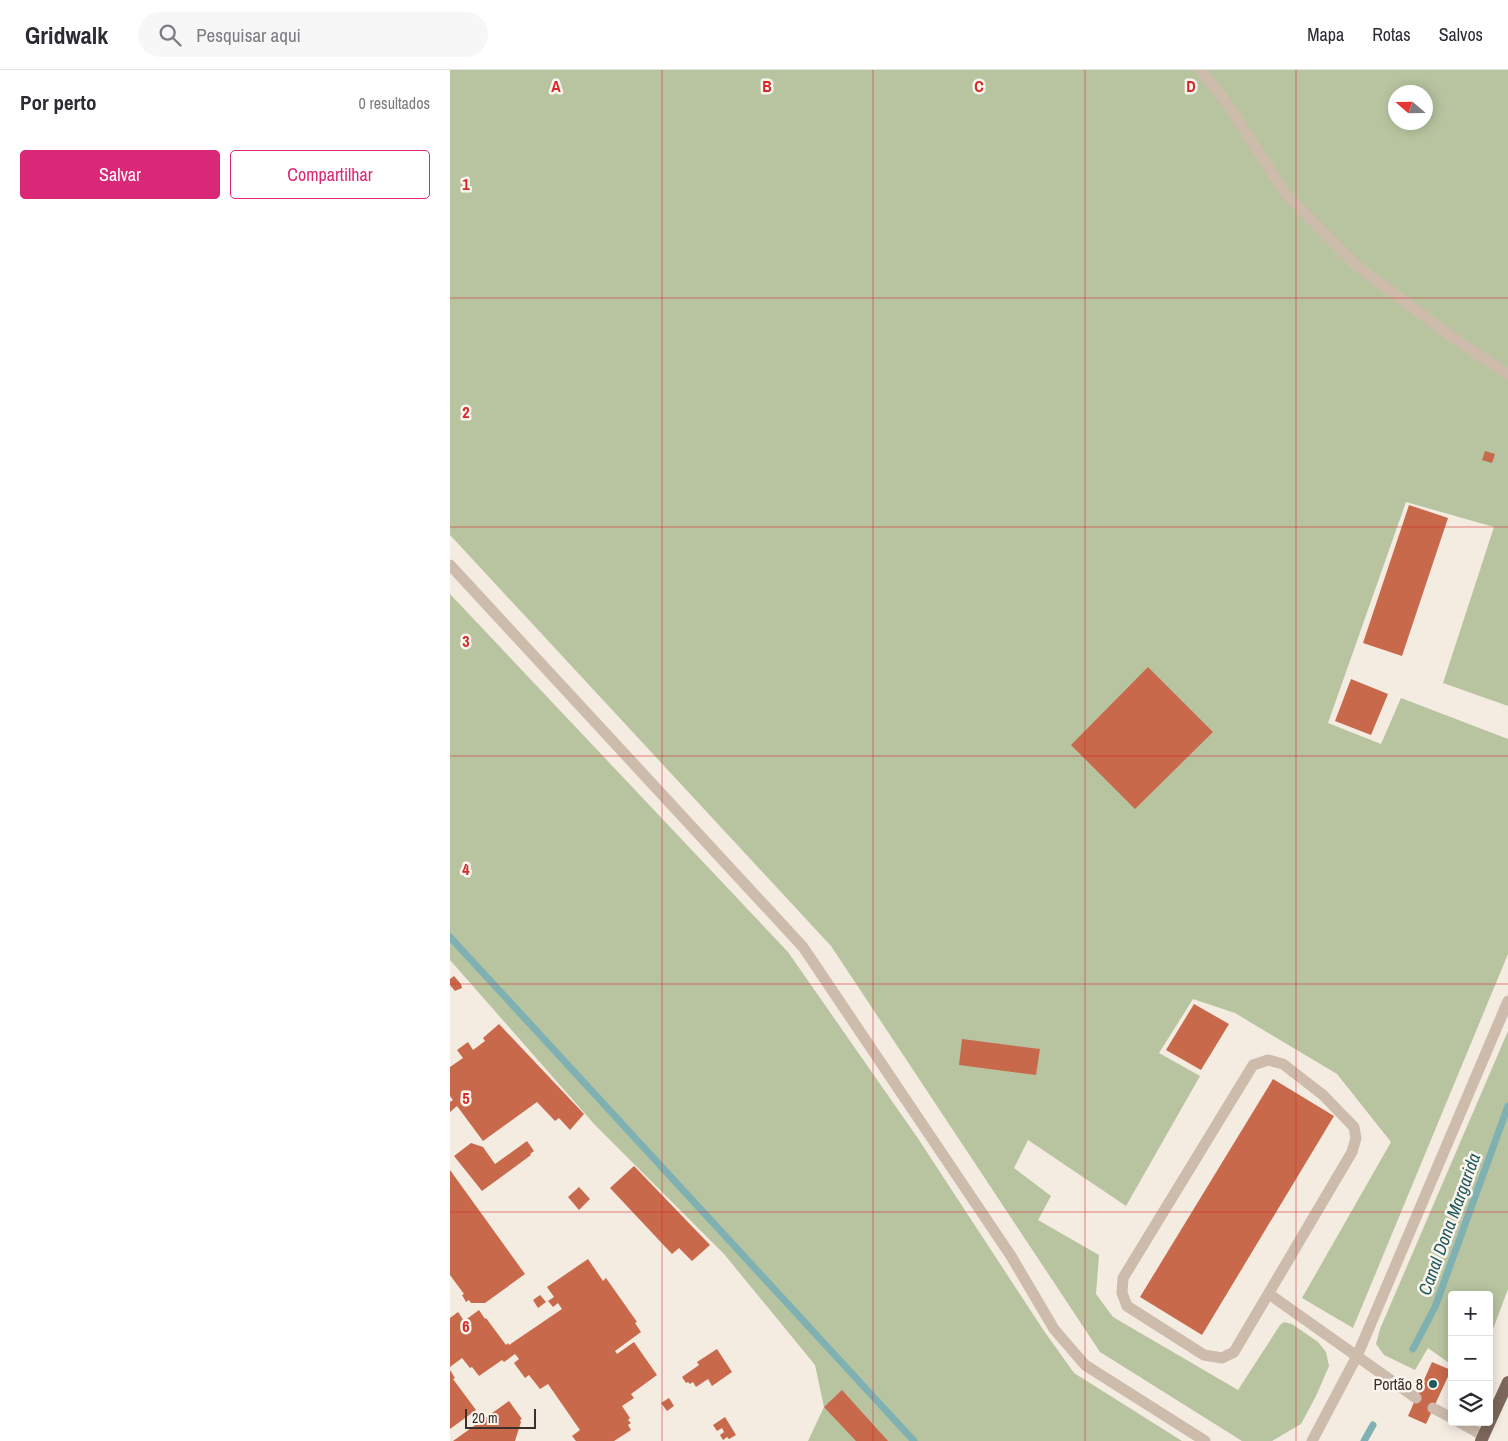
<!DOCTYPE html>
<html lang="pt">
<meta charset="utf-8">
<style>
:root{--surface:#fff;--page:#f7f7f7;--text:#2b2b33;--muted:#7c7c81;--line:#e1e1e2;--accent:#db2777}
body{margin:0;font-family:"Archivo Narrow",sans-serif;background:var(--page);color:var(--text)}
.controls{position:absolute;right:15px;bottom:15px;display:grid;overflow:hidden;border-radius:5px;box-shadow:0 2px 12px #0003}
.controls button{width:45px;height:45px;display:grid;place-items:center;padding:0;border:0;border-bottom:1px solid var(--line);background:var(--surface);color:var(--text);font:25px sans-serif}
.compass{position:absolute;left:938px;top:15px;width:45px;height:45px;border-radius:50%;background:var(--surface);box-shadow:0 2px 12px #0003;rotate:290deg}
.scale{position:absolute;left:15px;bottom:12px;width:71px;box-sizing:border-box;padding-left:5px;border:2px solid #3b302b;border-top:0;font-size:14px;line-height:18px;white-space:nowrap;color:#3b302b;-webkit-text-stroke:4px #fbf5ee;paint-order:stroke}
.list{margin:0;padding:0;list-style:none}
h2{display:flex;justify-content:space-between;align-items:center;height:65px;margin:0;padding:0 20px;font-size:21px}
h2 small{font-size:16px;font-weight:400;color:var(--muted)}
.actions{display:flex;gap:10px;padding:15px 20px}
.actions a{flex:1;padding:11px 0;border:1px solid var(--accent);border-radius:5px;text-align:center;font-size:18px;color:var(--accent)}
.actions .main{background:var(--accent);color:#fff}
.icon{flex:none;width:28px;height:28px;fill:none;stroke:currentColor;stroke-width:2;stroke-linecap:round;stroke-linejoin:round}
.map{position:relative;flex:none;width:1058px;height:1371px;overflow:hidden}
header{display:flex;align-items:center;gap:30px;box-sizing:border-box;height:70px;padding:0 25px;background:var(--surface);border-bottom:1px solid var(--line)}
header strong{font-size:24px}
nav{display:flex;gap:28px;margin-inline-start:auto;font-size:18px}
.search{width:350px;height:45px;background:var(--page);display:flex;align-items:center;gap:12px;box-sizing:border-box;padding:0 18px;border-radius:28px;color:var(--muted);font-size:19px}
main{display:flex}
aside{flex:1;background:var(--surface)}
.map>svg:first-child{display:block}
.green{fill:#b8c4a0;fill-rule:evenodd}
.lines{fill:none;stroke-linecap:round;stroke-linejoin:round}
.stream{stroke:#7fb0b2;stroke-width:7}
.building{fill:#c8694b}
.service{stroke:#cdbbac;stroke-width:11}
.primary{stroke:#7d675c;stroke-width:12}
.grid{fill:none;stroke:#d62828;stroke-width:1;stroke-opacity:0.55}
.poi-dot{fill:#1f5a5e;stroke:#fbf5ee;stroke-width:2}
.labels{text-anchor:middle;dominant-baseline:central;stroke-width:5;stroke-linejoin:round;paint-order:stroke}
.poi-label{font-size:16px;fill:#3b302b;stroke:#fbf5ee;text-anchor:end}
.water-label{font-size:18px;font-style:italic;fill:#1f5a5e;stroke:#fbf5ee}
.grid-label{font-size:16px;text-anchor:middle;font-weight:bold;fill:#d62828;stroke:#fbf5ee;stroke-width:5;stroke-linejoin:round;paint-order:stroke}
</style>
<header>
<strong>Gridwalk</strong>
<div class="search"><svg class="icon" aria-label="search" viewBox="0 0 24 24"><circle cx="10" cy="10" r="6"/><path d="M15 15l6 6"/></svg>Pesquisar aqui</div>
<nav><a>Mapa</a><a>Rotas</a><a>Salvos</a></nav>
</header>
<main>
<aside>
<h2>Por perto<small>0 resultados</small></h2>
<ul class="list">
</ul>
<div class="actions"><a class="main">Salvar</a><a>Compartilhar</a></div>
</aside>
<div class="map">
<svg width="1058" height="1371" viewBox="0 0 1058 1371">
<rect width="100%" height="100%" fill="#f4ebe1"/>
<g class="green">
<path d="M0,0H1058V636L993,613L1044,457L956,432L878,653L931,674L951,628L1058,669V884L903,1258L852,1228L941,1072L887,1004L785,943L743,929L709,983L750,1006L676,1136L578,1070L564,1098L601,1126L588,1150L649,1185L646,1224L663,1247L788,1320L830,1255L834,1252L842,1254L868,1272L876,1282L879,1296L866,1326L851,1354L822,1371H792L650,1282L381,876L0,465ZM946,22H976V52H946Z"/>
<polygon points="0,524 338,882 467,1067 594,1261 624,1303 732,1371 358,1371 374,1337 365,1295 274,1184 145,1055 0,890"/>
<polygon points="1058,961 1058,1219 1039,1270 1039,1225 1002,1225 1002,1295 978,1278 965,1300 934,1285 926,1274 930,1259"/>
</g>
<g class="lines">
<g class="stream">
<polyline points="0,867 464,1371"/>
<polyline points="963,1279 985,1237 1058,1036"/>
<polyline points="914,1371 923,1355"/>
</g>
</g>
<g class="building">
<polygon points="1035,381 1045,384 1042,393 1032,390"/>
<polygon points="959,435 998,448 952,586 913,573"/>
<polygon points="698,597 763,662 685,739 621,675"/>
<polygon points="901,609 938,624 921,665 885,651"/>
<polygon points="4,906 11,914 12,918 5,921 0,915 0,909"/>
<polygon points="744,934 779,954 751,1000 716,980"/>
<polygon points="49,954 134,1044 120,1060 109,1048 105,1051 87,1032 33,1071 7,1036 0,1042 0,1032 3,1030 0,1026 0,997 13,988 7,980 18,972 23,980 35,971 33,968"/>
<polygon points="512,969 590,979 586,1005 509,995"/>
<polygon points="823,1009 884,1046 752,1265 690,1227"/>
<polygon points="77,1071 84,1081 80,1084 81,1085 32,1121 4,1086 21,1073 33,1077 45,1094"/>
<polygon points="184,1096 260,1175 242,1191 229,1178 222,1184 160,1118"/>
<polygon points="0,1100 75,1204 35,1233 21,1233 19,1230 16,1232 12,1225 14,1224 0,1205"/>
<polygon points="129,1117 140,1129 129,1140 118,1127"/>
<polygon points="138,1189 153,1211 156,1208 187,1252 185,1253 191,1262 165,1281 167,1284 184,1272 207,1305 181,1324 184,1328 172,1336 180,1348 178,1350 181,1353 178,1355 181,1360 164,1371 126,1371 122,1366 130,1360 98,1314 90,1319 79,1305 75,1308 64,1293 69,1289 65,1284 54,1292 52,1290 29,1306 22,1297 20,1298 12,1288 0,1297 0,1248 8,1242 14,1251 29,1240 35,1249 36,1248 56,1275 58,1273 59,1275 112,1239 108,1233 103,1237 98,1231 104,1227 97,1217"/>
<polygon points="90,1225 96,1232 88,1238 83,1230"/>
<polygon points="267,1279 282,1302 262,1316 258,1309 246,1317 243,1312 240,1314 238,1312 236,1313 232,1307 249,1295 247,1292"/>
<polygon points="982,1292 1001,1300 976,1354 958,1346"/>
<polygon points="0,1300 5,1308 3,1309 26,1340 0,1359"/>
<polygon points="392,1320 438,1371 406,1371 374,1337"/>
<polygon points="219,1328 224,1336 217,1341 211,1333"/>
<polygon points="59,1331 72,1349 70,1350 71,1352 65,1371 3,1371"/>
<polygon points="275,1347 286,1365 279,1369 277,1367 273,1370 270,1365 274,1362 272,1358 267,1361 263,1355"/>
</g>
<g class="lines">
<g class="service">
<polyline points="751,0 779,36 835,123 907,196 1009,272 1058,304"/>
<polyline points="0,495 353,877 561,1186 604,1259 635,1295 755,1371"/>
<polygon points="818,990 833,994 873,1025 904,1057 906,1068 902,1082 784,1282 772,1288 754,1285 677,1236 672,1223 673,1208 803,995"/>
<polyline points="819,1224 966,1328"/>
<polyline points="983,1338 1002,1348"/>
<polyline points="1009,1352 1034,1366"/>
<polyline points="862,1371 907,1286 1058,931"/>
</g>
<polyline class="primary" points="1031,1371 1058,1312"/>
</g>
<path class="grid" d="M212,0V1371M423,0V1371M635,0V1371M846,0V1371M0,228H1058M0,457H1058M0,686H1058M0,914H1058M0,1142H1058"/>
<circle class="poi-dot" cx="983" cy="1314" r="5"/>
<g class="labels">
<g class="poi-label">
<text x="973" y="1314">Portão 8</text>
</g>
<g class="water-label">
<text transform="translate(999 1154) rotate(-70)">Canal Dona Margarida</text>
</g>
</g>
<g class="grid-label">
<text x="106" y="22">A</text>
<text x="317" y="22">B</text>
<text x="529" y="22">C</text>
<text x="741" y="22">D</text>
<text x="16" y="120">1</text>
<text x="16" y="348">2</text>
<text x="16" y="577">3</text>
<text x="16" y="805">4</text>
<text x="16" y="1034">5</text>
<text x="16" y="1262">6</text>
</g>
</svg>
<div class="controls">
<button>+</button>
<button>−</button>
<button><svg class="icon" aria-label="layers" viewBox="0 0 24 24"><path d="M12 4l9 5-9 5-9-5zM3 14l9 5 9-5"/></svg></button>
</div>
<svg class="compass" viewBox="-18 -18 36 36"><path d="M0-13l5 13h-10z" fill="#e53935"/><path d="M0 13l5-13h-10z" fill="#7c7c81"/></svg>
<div class="scale">20 m</div>
</div>
</main>
